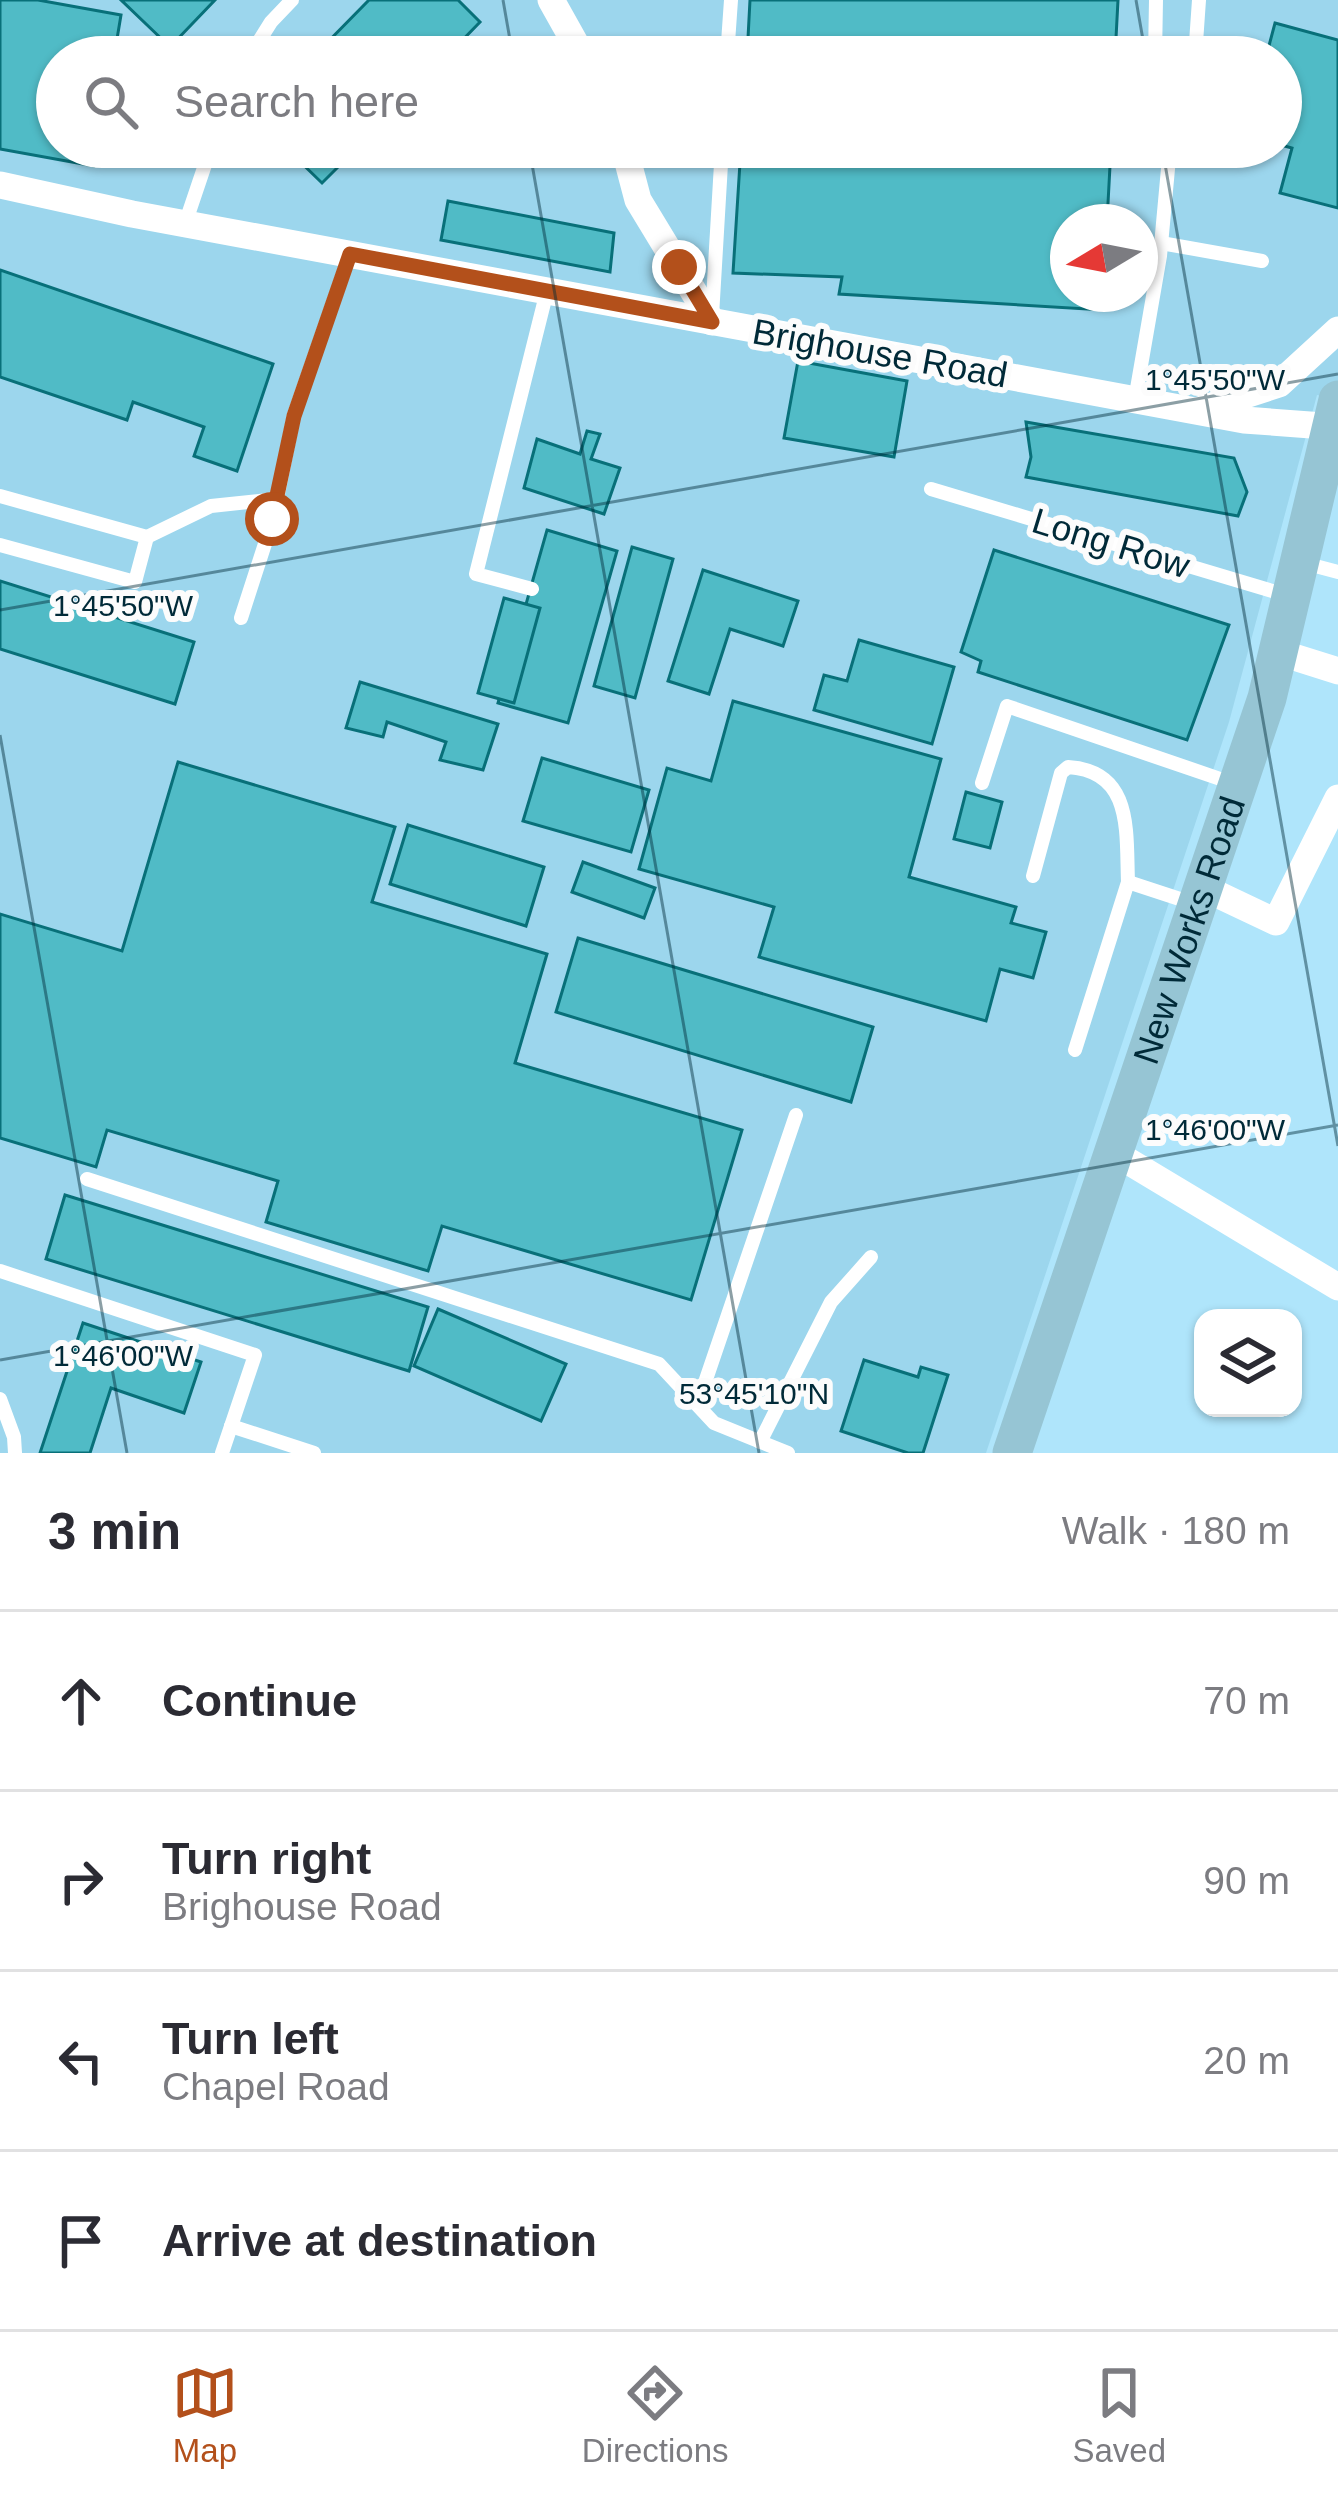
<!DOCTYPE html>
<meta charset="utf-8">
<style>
:root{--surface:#fff;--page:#f2f2f3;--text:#2b2b33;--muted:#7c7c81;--line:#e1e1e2;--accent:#b3501b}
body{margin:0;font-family:Arial,sans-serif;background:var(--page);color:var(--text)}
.controls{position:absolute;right:36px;bottom:36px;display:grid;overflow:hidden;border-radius:24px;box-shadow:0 3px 9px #0004}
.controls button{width:108px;height:108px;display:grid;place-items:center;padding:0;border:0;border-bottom:3px solid var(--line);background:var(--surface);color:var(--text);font:60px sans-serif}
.compass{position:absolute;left:1050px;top:204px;width:108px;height:108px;border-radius:50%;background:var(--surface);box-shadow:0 3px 9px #0004;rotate:260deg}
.stop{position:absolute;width:36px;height:36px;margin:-27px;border:9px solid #b3501b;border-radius:50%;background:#fff}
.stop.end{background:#b3501b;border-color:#fff;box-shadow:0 3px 12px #0008}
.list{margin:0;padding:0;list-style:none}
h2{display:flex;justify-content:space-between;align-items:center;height:156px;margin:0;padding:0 48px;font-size:51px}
h2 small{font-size:39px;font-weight:400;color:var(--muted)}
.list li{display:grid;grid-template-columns:78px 1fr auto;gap:36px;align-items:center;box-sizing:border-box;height:180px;padding:0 48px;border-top:3px solid var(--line)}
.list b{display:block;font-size:45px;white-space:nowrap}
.list p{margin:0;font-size:39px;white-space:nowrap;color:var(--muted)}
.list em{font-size:39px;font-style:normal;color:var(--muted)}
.icon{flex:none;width:66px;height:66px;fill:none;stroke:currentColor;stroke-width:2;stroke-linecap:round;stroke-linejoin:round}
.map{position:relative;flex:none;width:1338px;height:1453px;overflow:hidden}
.search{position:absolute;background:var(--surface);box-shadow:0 3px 9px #0004;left:36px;right:36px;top:36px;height:132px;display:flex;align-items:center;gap:30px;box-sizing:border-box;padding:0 42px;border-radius:66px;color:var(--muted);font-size:45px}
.sheet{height:876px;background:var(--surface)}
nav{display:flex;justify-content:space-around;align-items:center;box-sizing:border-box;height:168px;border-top:3px solid var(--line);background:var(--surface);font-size:33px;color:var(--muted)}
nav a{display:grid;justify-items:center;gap:6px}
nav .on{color:var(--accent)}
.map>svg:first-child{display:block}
.built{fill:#9cd6ed;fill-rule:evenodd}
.building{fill:#50bbc6;stroke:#087079;stroke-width:3}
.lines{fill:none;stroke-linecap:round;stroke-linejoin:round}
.path{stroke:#6495a7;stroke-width:4.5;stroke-dasharray:9 6;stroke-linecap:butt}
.lane{stroke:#fff;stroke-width:14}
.street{stroke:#fff;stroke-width:27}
.secondary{stroke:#96c5d4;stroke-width:39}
.route{stroke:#b3501b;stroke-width:15}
.ticks{fill:none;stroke:#002a38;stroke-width:3;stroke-opacity:0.45}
.labels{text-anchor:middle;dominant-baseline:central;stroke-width:12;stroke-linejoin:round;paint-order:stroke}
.street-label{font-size:36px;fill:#002a38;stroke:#fcfcfc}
.ticks-label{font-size:30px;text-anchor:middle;fill:#002a38;stroke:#fcfcfc;stroke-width:12;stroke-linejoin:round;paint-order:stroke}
</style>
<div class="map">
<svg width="1338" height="1453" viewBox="0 0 1338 1453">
<rect width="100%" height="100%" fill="#afe5fb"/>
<path class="built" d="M0,0H1338V400L1317,395L1229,722L986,1453H0ZM57,57H1281V147H57ZM1068,222H1140V294H1068Z"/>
<g class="building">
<polygon points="0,0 38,0 121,15 114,57 57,57 57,147 98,147 94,166 0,149"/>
<polygon points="121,0 215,0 170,47"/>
<polygon points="369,0 458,0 480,22 446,57 313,57"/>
<polygon points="750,0 1118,0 1115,57 747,57"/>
<polygon points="1275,23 1338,40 1338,208 1280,193 1292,148 1281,145 1281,57 1266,57"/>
<polygon points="285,147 358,147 322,183"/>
<polygon points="741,147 1111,147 1107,222 1068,222 1068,294 1104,294 1103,310 839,294 842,277 733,273"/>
<polygon points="448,201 614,233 610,272 441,240"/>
<polygon points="0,270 273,364 237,471 194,456 204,427 133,402 127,420 0,377"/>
<polygon points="798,361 907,381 894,457 784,438"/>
<polygon points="1026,422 1234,458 1247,492 1238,516 1026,477 1031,457"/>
<polygon points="587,431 600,434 591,459 620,468 604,514 524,488 537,439 580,454"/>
<polygon points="547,530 617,551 568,723 498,703"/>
<polygon points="632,547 673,559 635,698 594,686"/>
<polygon points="994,550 1229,625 1187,740 978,672 981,661 961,652"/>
<polygon points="703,570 798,601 783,646 730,629 709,694 668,681"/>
<polygon points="0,581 194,642 175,704 0,649"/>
<polygon points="504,598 540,608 514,703 478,693"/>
<polygon points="859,640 954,667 932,744 814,710 824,675 847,681"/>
<polygon points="360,682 498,724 483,770 440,760 446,742 387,722 383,737 346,728"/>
<polygon points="733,701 941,759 909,877 1016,907 1011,923 1046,932 1033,978 1000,969 986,1021 759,957 774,907 639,869 667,768 711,781"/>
<polygon points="542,758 649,790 631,852 523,821"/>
<polygon points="178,762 395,827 372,902 547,954 515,1063 742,1130 691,1300 442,1226 428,1271 266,1222 278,1181 107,1130 96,1167 0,1138 0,914 122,951"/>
<polygon points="966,792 1002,802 990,848 954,839"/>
<polygon points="408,825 544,867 526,926 390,884"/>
<polygon points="583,862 655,888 644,918 572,892"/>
<polygon points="578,938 873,1027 851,1102 556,1012"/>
<polygon points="65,1195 428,1307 409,1371 46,1259"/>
<polygon points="438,1309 566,1364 541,1421 414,1366"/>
<polygon points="83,1323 201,1362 184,1413 111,1388 90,1453 40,1453"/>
<polygon points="864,1360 918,1377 921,1367 948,1375 923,1453 908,1453 841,1431"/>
</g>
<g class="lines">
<polyline class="path" points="508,147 603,163"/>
<g class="lane">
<polyline points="249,57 271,22 292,0"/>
<polyline points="727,57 731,0"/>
<polyline points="1155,57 1156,0"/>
<polyline points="1195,57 1199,0"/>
<polyline points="185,224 211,147"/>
<polyline points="1161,243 1262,261"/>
<polyline points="712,316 722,147"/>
<polyline points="1135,400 1160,256 1170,147"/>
<polyline points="931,489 1289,596"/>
<polyline points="0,496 147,537 211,506 277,499"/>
<polyline points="0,545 135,582 147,537"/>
<polyline points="1304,563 1338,572"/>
<polyline points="532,589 476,574 547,291"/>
<polyline points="241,618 273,519 294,415 350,254"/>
<polyline points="982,783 1007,706 1232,783"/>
<path d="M1033,876L1061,773L1068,767C1133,771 1126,831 1128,882"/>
<polyline points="1075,1050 1128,882 1192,903"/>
<polyline points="87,1179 659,1364 714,1423 788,1453"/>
<polyline points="0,1271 255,1355 222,1453"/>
<polyline points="0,1399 14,1437 15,1453"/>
<polyline points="698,1403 796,1115"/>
<polyline points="231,1426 314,1453"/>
<polyline points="760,1442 831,1302 871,1257"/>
</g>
<g class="street">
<polyline points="551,0 583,57"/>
<polyline points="624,147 638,200 712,322"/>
<polyline points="0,185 132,214 1244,420 1338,427"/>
<polyline points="1199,410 1279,384 1338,330"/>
<polyline points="1278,652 1338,671"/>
<polyline points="1202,887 1276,922 1338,798"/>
<polyline points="1113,1152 1338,1287"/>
</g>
<path class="secondary" id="s1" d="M1012,1453L1267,698L1338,400"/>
</g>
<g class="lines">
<polyline class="route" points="272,519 294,416 350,254 712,322 679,267"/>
</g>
<path class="ticks" d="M503,0L513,57M1136,0L1146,57M529,147L759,1453M1162,147L1338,1146M0,610L1338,374M0,735L127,1453M0,1360L1338,1125"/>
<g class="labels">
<g class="street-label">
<text transform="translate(880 353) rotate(10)">Brighouse Road</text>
<text transform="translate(1111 543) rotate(17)">Long Row</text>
<text stroke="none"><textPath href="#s1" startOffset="552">New Works Road</textPath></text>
</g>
</g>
<g class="ticks-label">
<text x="1215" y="390">1°45'50"W</text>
<text x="123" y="616">1°45'50"W</text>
<text x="1215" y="1140">1°46'00"W</text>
<text x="123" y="1366">1°46'00"W</text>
<text x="754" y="1404">53°45'10"N</text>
</g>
</svg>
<div class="controls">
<button><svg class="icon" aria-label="layers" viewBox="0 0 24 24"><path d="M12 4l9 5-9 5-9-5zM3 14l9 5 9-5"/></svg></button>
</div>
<svg class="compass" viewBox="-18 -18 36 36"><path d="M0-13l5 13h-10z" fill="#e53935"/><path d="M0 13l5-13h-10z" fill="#7c7c81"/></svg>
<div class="stop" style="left:272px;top:519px"></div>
<div class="stop end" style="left:679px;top:267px"></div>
<div class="search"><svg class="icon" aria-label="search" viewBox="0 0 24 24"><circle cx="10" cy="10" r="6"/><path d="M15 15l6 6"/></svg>Search here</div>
</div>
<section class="sheet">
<h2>3 min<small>Walk · 180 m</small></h2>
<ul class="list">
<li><svg class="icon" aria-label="ahead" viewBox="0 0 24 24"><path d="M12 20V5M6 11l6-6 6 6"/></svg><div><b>Continue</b></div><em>70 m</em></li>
<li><svg class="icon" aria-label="right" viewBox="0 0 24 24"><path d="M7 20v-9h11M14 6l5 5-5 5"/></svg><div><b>Turn right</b><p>Brighouse Road</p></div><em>90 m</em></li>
<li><svg class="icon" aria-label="left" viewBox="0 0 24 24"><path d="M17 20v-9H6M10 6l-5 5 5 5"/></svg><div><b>Turn left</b><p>Chapel Road</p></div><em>20 m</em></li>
<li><svg class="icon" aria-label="arrive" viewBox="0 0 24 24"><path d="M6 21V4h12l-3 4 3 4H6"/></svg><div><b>Arrive at destination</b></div></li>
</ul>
</section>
<nav>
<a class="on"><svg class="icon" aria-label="map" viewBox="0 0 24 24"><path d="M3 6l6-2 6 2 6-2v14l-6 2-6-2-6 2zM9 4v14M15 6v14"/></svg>Map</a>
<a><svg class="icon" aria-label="directions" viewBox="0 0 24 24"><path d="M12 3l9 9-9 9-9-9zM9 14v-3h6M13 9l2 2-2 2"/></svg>Directions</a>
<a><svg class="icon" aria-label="saved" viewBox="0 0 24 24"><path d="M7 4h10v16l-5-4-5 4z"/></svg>Saved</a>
</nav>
